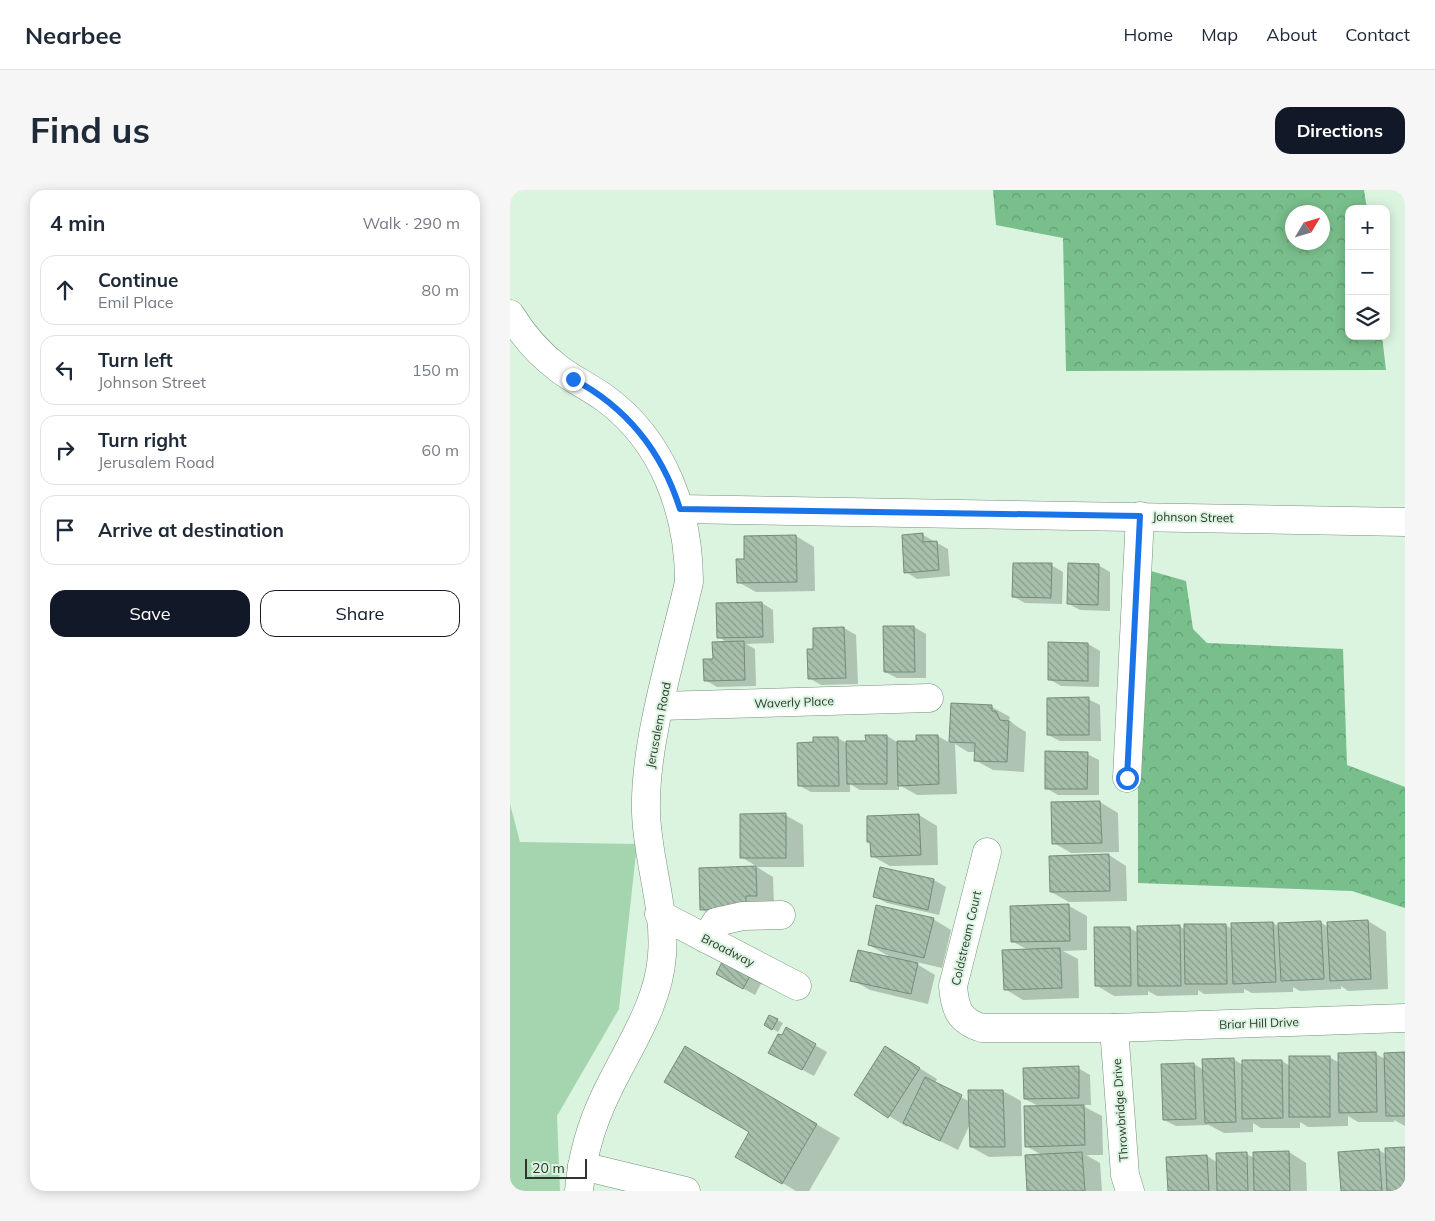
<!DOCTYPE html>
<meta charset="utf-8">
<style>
:root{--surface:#fff;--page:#f6f6f7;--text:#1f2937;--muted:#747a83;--line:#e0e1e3;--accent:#111827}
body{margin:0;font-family:Mulish,sans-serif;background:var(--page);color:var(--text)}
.controls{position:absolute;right:15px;top:15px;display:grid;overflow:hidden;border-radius:10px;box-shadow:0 2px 12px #0003}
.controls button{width:45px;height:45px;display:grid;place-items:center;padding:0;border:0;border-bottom:1px solid var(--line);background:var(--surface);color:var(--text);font:25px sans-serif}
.compass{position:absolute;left:775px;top:15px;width:45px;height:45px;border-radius:50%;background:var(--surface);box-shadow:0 2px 12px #0003;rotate:52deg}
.scale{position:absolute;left:15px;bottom:12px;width:62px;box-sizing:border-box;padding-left:5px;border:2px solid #2c362e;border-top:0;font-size:14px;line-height:18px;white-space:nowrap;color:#2c362e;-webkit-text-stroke:4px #daf4df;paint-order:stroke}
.stop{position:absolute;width:15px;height:15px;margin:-11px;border:4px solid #1a73e8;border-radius:50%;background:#fff}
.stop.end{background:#1a73e8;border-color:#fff;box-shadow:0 1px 5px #0008}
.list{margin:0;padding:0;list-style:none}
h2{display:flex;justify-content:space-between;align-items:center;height:65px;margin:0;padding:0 20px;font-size:21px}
h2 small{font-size:16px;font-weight:400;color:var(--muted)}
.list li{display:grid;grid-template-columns:32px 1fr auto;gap:15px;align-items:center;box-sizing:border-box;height:70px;margin:0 10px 10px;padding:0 10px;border:1px solid var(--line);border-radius:15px}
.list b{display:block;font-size:19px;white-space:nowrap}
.list p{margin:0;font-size:16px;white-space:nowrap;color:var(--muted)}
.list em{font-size:16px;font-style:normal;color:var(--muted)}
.actions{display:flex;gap:10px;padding:15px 20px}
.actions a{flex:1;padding:11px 0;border:1px solid var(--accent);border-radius:15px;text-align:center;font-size:18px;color:var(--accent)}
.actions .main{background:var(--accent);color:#fff}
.icon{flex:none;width:28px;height:28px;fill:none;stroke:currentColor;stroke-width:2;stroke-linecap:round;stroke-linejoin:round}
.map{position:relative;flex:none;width:895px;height:1001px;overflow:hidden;border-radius:15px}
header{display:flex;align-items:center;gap:30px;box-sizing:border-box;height:70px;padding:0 25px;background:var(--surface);border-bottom:1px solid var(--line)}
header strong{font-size:24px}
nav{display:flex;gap:28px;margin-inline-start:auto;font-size:18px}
.intro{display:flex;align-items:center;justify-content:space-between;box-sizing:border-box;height:120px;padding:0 30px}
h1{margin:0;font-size:35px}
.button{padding:12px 22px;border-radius:15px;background:var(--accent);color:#fff;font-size:18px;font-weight:700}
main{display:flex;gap:30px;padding:0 30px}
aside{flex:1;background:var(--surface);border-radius:15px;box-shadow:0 2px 12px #0003}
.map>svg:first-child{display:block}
.grass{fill:#a4d5af}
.forest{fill:url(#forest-crowns);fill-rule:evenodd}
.shadow{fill:#0003}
.building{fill:url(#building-back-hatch);stroke:#748c79}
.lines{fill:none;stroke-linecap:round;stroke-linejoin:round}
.minor-casing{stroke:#788f7d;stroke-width:29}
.minor{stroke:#fff;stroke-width:28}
.route{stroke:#1a73e8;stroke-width:6}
.labels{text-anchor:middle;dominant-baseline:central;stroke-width:4;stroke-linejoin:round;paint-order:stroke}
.street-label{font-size:12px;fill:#2c362e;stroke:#daf4df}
</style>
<header>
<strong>Nearbee</strong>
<nav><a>Home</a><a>Map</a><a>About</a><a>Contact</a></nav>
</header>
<div class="intro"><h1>Find us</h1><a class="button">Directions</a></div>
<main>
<aside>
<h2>4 min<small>Walk · 290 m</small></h2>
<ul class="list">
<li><svg class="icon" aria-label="ahead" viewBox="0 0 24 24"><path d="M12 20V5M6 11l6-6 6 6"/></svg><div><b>Continue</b><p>Emil Place</p></div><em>80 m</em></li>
<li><svg class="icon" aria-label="left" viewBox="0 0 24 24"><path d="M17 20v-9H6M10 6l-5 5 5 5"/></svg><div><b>Turn left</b><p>Johnson Street</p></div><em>150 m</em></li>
<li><svg class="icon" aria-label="right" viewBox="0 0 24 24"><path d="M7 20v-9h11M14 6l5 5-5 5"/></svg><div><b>Turn right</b><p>Jerusalem Road</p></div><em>60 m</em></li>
<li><svg class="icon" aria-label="arrive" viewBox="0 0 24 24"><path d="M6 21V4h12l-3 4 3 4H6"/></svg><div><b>Arrive at destination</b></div></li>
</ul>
<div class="actions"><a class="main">Save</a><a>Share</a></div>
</aside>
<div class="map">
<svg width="895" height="1001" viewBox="0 0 895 1001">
<defs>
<pattern id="forest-crowns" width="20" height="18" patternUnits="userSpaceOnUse" patternTransform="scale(1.25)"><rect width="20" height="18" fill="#79bf8b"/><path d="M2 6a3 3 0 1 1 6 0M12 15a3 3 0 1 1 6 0" fill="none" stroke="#639c72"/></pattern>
<pattern id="building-back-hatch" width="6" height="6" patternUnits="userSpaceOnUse" patternTransform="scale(1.25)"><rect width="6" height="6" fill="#a7c0ac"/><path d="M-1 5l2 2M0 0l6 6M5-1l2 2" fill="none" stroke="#889d8c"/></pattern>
</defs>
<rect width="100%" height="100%" fill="#daf4df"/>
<polygon class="grass" points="0,614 10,652 127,654 109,819 47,926 50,1001 0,1001"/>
<g class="forest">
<path d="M483,0H854L857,19H839V146H872L876,180L556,181L553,48L486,35ZM782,22H812V52H782Z"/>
<polygon points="641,381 676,391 683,439 697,453 833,459 837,575 895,597 895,718 842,701 628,693 628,577"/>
</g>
<g class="shadow">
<polygon points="413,345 438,359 440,386 407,389 396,382"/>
<polygon points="286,346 304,357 305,401 246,402 228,392 236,370"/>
<polygon points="541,375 553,382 552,414 515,413 504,407"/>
<polygon points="588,375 600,382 600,421 570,420 559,414"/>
<polygon points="252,413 263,420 264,453 236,454 245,459 246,496 207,497 195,490 204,470 218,453 209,447"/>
<polygon points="404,437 416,444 416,488 387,488 375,482"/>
<polygon points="334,438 346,445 348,494 311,495 299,488 304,460 304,439"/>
<polygon points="578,454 590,461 589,497 551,496 539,489"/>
<polygon points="578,509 590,515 591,551 550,551 538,545"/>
<polygon points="442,514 482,517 500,527 499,530 505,535 516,542 514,582 483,580 465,570 466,562 458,562 445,554 447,604 407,605 389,595 389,600 350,600 340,594 340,602 301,602 290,596 305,553 328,548 338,554 357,552 377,546 387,552 407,552 428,546 440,553"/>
<polygon points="577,564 589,570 589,605 548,605 536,598"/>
<polygon points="590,612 608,623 609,662 561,663 544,653"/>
<polygon points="275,625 293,635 294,677 247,677 263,687 264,715 209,729 191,719 190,679 248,677 231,667"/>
<polygon points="409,625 427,636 428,675 380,676 362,666 362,653 359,652 358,627"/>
<polygon points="599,665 616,676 617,711 559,712 541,702"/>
<polygon points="371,678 424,690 436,697 429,725 377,713 365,707"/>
<polygon points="559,716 577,726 577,760 553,761 568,769 569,808 513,810 495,799 518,760 502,751"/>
<polygon points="423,729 441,740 432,778 402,771 425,785 418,814 360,800 342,790 382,768 359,755"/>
<polygon points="858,731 876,742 878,799 838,801 831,796 831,799 790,801 783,797 783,802 742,803 734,799 734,803 694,804 688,800 688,805 647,806 638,801 638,805 604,806 586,795 620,738 628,743 669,736 676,740 715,735 722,739 722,735 763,733 770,737 810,732 818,737"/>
<polygon points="207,784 254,788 245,805"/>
<polygon points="260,826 273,833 268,842 256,835"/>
<polygon points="276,839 317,862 304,886 272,869 272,847"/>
<polygon points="176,858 330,948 299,1001 286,1001 227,966 241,942"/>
<polygon points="866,864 875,869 895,864 895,936 884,930 884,932 848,932 838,926 838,936 798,937 790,932 790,938 751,938 743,933 743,942 714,943 697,934 698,935 666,936 654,930 684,874 694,880 723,869 733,875 772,871 780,876 819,867 830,873"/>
<polygon points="393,868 427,889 425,893 460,912 493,901 511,911 512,966 479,967 461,957 460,934 448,960 398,935 397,937 345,905"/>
<polygon points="568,878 580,885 581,915 571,915 592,926 593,965 576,965 590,973 592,1001 518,1001 532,965 516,956 530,917 515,909"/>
<polygon points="895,958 895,1001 832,1001 869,960 877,965"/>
<polygon points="779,962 796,973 797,1001 659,1001 697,966 708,973 736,964 745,968"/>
</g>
<g class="building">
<polygon points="413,343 413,352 427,351 429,380 394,383 392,345"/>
<polygon points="286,345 287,392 227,393 226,369 234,369 234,346"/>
<polygon points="503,373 542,373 541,408 502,407"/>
<polygon points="558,373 589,374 588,415 557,414"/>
<polygon points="252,412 253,447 207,448 206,413"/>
<polygon points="373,436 404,436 405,482 374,482"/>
<polygon points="334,437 336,488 298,489 297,459 303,459 303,438"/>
<polygon points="234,451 235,490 194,491 193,469 203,469 202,452"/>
<polygon points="538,452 578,453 578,491 538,490"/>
<polygon points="579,507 579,545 537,545 537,508"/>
<polygon points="441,513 482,515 482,521 486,521 490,530 499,531 497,572 464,571 465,553 439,552"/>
<polygon points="355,545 377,545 377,594 337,594 336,551 356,551"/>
<polygon points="406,545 428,545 429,594 388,596 387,551 406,551"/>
<polygon points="303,547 328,547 329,596 288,596 287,553 303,552"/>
<polygon points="535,561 578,562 577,599 535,599"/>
<polygon points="590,611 592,653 542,654 541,612"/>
<polygon points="276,623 276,668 230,668 230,624"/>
<polygon points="409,624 411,665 361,667 360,652 357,652 357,626"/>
<polygon points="599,664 600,701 540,702 539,666"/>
<polygon points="246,676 247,706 236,706 236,718 190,720 189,678"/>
<polygon points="370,677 424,689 418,720 363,707"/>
<polygon points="559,714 560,751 501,752 500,716"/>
<polygon points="366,715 424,728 414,768 358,755"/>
<polygon points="858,730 861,789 820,791 817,732"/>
<polygon points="811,731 814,789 771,791 768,733"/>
<polygon points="763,732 766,792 723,794 721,733"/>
<polygon points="674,734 716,734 717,794 675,794"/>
<polygon points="670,735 671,796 628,796 627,736"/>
<polygon points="584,737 620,737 621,796 585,796"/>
<polygon points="550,758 552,798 494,800 492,760"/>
<polygon points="348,760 408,773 401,804 340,791"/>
<polygon points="215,766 243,780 233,799 206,784"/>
<polygon points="259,825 268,829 262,840 254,835"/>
<polygon points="276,837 306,854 292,880 258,863 268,844 272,845"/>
<polygon points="175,856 307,934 272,994 225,967 239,942 154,892"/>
<polygon points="375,856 410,878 378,928 344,905"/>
<polygon points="866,862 867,922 829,923 828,863"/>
<polygon points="895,862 895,926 876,926 874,863"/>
<rect x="779" y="866" width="41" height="61"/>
<polygon points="724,868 726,932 695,933 692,869"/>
<polygon points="732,870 772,870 773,928 732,929"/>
<polygon points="684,873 686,929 653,930 651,874"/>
<polygon points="569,876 569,908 514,909 513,878"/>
<polygon points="415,887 452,905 430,951 393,933"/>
<polygon points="458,900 493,900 495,957 460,957"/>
<polygon points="574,915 575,955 515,957 514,916"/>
<polygon points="895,957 895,1001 877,1001 875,958"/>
<polygon points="869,959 872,1001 831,1001 828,962"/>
<polygon points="779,961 780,1001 744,1001 743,962"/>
<polygon points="572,962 575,1001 517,1001 515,965"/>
<polygon points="737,962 738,1001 707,1001 706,963"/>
<polygon points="697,965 699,1001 658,1001 656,967"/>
</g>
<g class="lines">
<defs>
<g id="minor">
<path d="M0,124C13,145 28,163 48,178C63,190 80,197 96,209C154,252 179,323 179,392C163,462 134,552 136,622C137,668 156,719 152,765C149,815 117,859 96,904C81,935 72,966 69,1001"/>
<polyline points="170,319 895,332"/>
<polyline points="150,516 419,508"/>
<polyline points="617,588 630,326"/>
<path d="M477,662L443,796C445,819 449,831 472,838H604L895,828"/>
<polyline points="149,724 287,796"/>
<polyline points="196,749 206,732 233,726 271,725"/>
<polyline points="604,838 615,985 620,1001"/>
<polyline points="72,976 176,1001"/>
</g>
</defs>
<use href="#minor" class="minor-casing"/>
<use href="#minor" class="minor"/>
</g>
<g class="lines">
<path class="route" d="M63,189C116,217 152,262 170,319L630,326L617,588"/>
</g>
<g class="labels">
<g class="street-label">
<text transform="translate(683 327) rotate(1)">Johnson Street</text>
<text transform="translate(284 512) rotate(-2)">Waverly Place</text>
<text transform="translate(148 535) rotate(-79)">Jerusalem Road</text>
<text transform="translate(456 748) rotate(-77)">Coldstream Court</text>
<text transform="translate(218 760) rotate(27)">Broadway</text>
<text transform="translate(749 833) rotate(-2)">Briar Hill Drive</text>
<text transform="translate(610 920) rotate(-94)">Throwbridge Drive</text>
</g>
</g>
</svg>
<div class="controls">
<button>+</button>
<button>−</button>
<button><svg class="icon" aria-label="layers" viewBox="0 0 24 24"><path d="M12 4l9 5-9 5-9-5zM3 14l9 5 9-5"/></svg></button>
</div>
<svg class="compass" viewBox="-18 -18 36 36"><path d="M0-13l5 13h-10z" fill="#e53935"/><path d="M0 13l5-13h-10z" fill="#747a83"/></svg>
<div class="scale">20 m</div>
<div class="stop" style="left:617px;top:588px"></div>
<div class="stop end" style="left:63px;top:189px"></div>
</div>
</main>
